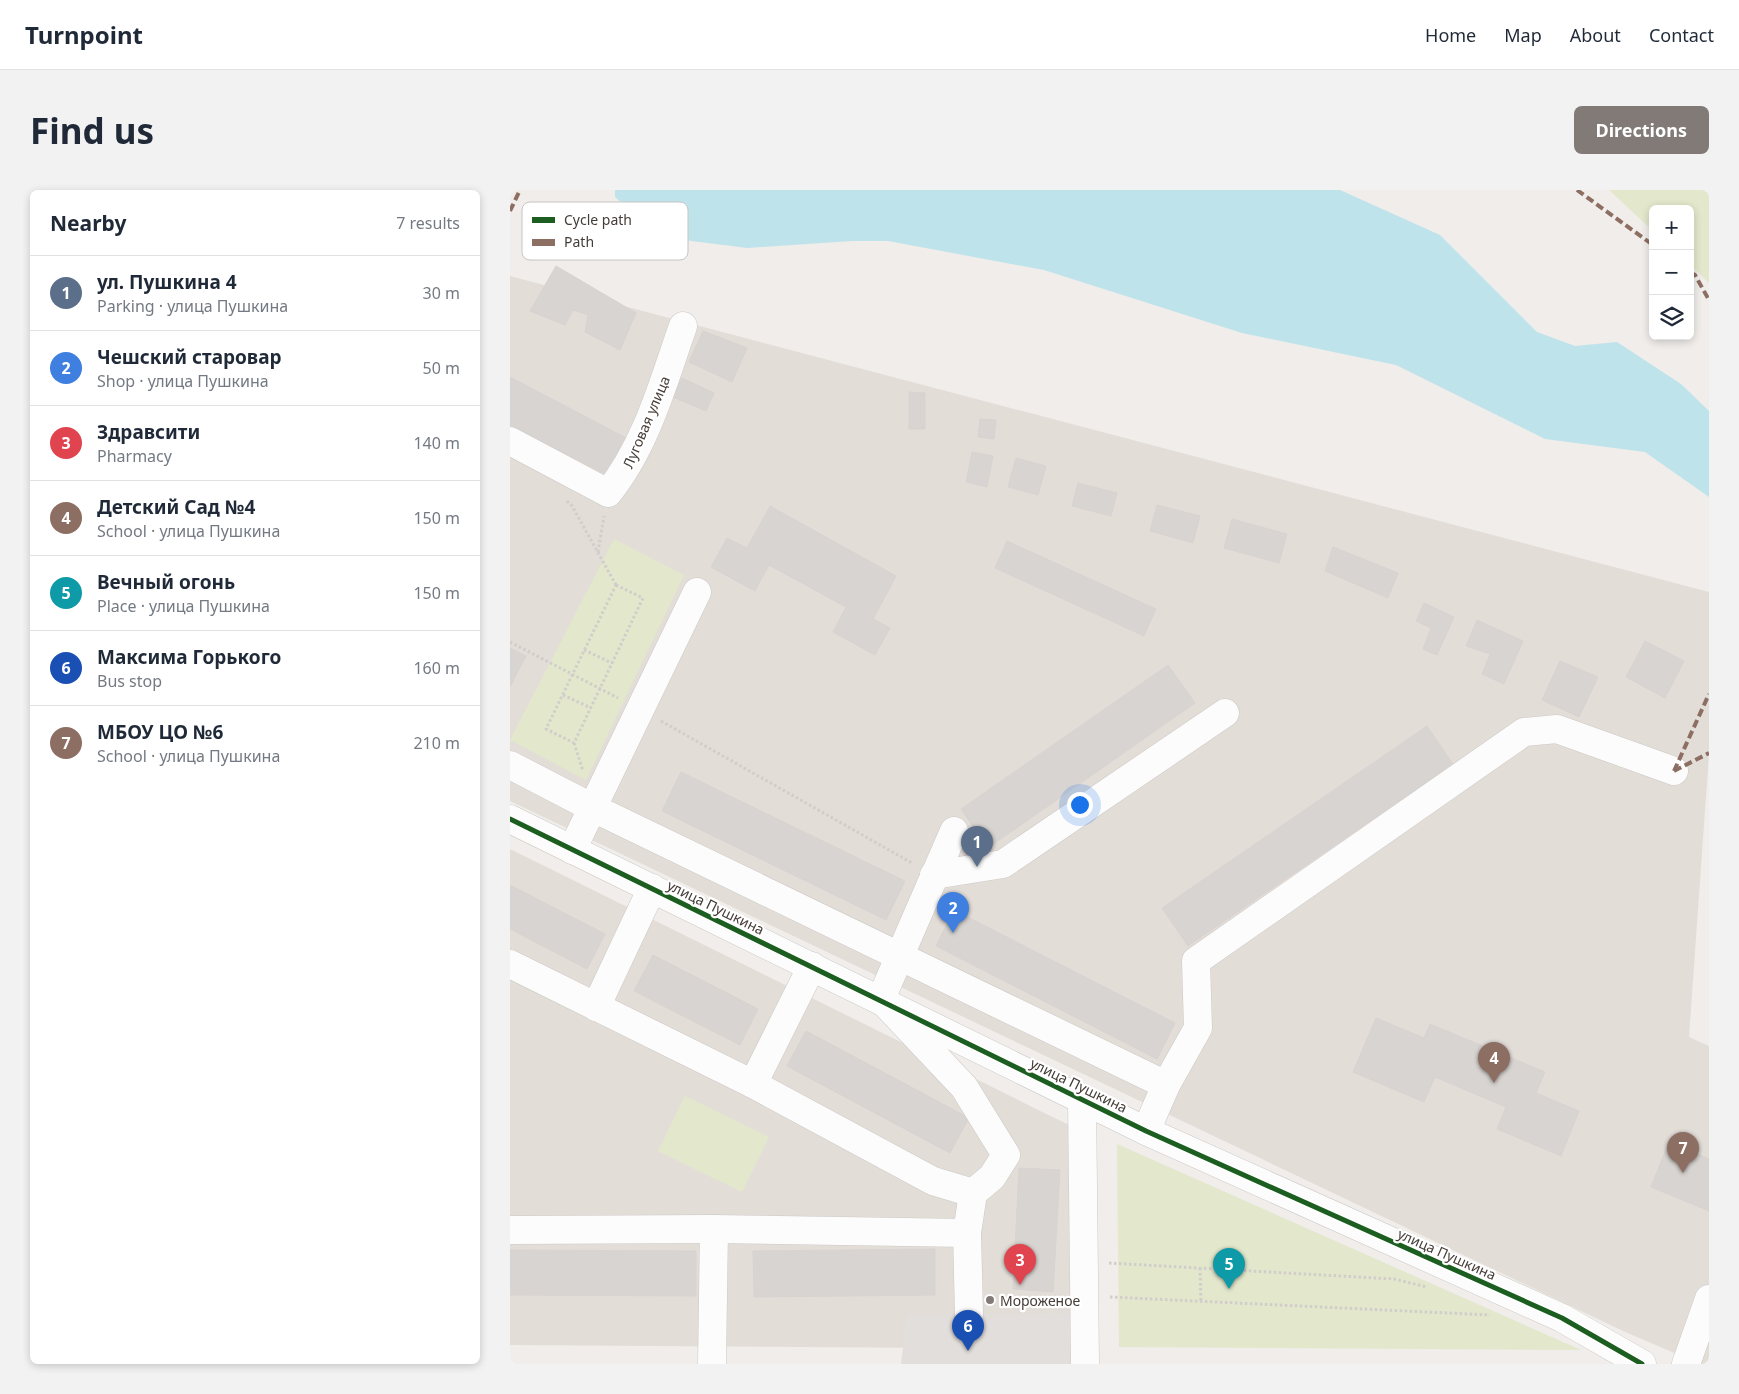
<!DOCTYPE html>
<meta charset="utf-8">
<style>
:root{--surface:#fff;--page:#f2f2f3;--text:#1f2937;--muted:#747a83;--line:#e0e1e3;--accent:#817a76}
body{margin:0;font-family:"Noto Sans",sans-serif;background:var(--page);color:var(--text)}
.controls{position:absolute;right:15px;top:15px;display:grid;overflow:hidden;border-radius:8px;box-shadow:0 2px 8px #0003}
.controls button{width:45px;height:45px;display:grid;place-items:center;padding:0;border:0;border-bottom:1px solid var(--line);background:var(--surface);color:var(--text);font:25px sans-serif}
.you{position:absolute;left:569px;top:614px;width:18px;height:18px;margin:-12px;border:4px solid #fff;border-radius:50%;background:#1a73e8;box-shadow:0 0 0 8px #1a73e833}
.badge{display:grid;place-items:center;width:32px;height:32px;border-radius:50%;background:var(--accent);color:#fff;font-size:16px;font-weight:700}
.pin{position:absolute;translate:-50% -41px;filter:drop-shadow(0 1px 2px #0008)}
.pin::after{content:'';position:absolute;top:26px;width:18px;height:15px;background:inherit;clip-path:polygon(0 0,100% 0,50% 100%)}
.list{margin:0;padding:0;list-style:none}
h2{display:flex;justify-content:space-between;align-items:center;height:65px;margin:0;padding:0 20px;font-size:21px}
h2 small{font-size:16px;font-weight:400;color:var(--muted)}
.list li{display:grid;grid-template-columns:32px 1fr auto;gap:15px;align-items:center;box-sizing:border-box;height:75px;padding:0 20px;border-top:1px solid var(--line)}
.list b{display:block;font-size:19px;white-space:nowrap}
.list p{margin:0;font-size:16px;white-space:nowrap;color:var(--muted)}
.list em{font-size:16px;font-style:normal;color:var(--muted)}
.icon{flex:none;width:28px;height:28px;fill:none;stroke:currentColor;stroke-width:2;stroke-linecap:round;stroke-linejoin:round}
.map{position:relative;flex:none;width:1199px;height:1174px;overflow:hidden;border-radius:8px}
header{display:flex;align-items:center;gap:30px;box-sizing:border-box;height:70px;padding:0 25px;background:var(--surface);border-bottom:1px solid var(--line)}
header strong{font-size:24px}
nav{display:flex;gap:28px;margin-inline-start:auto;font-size:18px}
.intro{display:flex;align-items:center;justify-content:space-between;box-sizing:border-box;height:120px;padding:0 30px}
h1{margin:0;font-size:35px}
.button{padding:12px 22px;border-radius:8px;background:var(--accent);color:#fff;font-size:18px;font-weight:700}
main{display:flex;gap:30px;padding:0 30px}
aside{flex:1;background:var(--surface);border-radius:8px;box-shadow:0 2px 8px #0003}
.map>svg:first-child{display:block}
.residential{fill:#e3ddd8}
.green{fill:#e3e8cc}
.parking{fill:#e1dedb}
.water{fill:#bee3eb}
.building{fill:#d8d4d1;stroke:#d8d3d0}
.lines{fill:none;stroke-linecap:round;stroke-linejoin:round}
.minor-casing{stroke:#ccc9c6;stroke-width:29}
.path{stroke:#d1cdcb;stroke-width:3;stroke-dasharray:2.5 2.5;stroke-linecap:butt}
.minor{stroke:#fdfcfc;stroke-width:28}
.quiet{stroke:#8d6e63;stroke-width:4;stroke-dasharray:8 4;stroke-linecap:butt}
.cycleway-casing{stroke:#fff;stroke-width:8}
.cycleway{stroke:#1b5e20;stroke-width:5}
.poi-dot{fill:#817a76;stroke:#fff;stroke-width:2}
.labels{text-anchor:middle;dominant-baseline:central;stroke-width:4.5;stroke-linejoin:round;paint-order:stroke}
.street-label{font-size:14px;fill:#453c37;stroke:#fff}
.poi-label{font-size:14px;fill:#453c37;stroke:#fff;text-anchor:start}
.key{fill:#fff;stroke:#c7c4c3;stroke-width:1}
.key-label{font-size:14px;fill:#453c37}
</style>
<header>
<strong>Turnpoint</strong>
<nav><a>Home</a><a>Map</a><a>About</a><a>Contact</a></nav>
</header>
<div class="intro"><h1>Find us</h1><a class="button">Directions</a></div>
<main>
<aside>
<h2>Nearby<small>7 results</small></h2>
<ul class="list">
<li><span class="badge" style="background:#5c6f8a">1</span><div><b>ул. Пушкина 4</b><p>Parking · улица Пушкина</p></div><em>30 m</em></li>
<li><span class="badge" style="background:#3f7fe0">2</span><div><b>Чешский старовар</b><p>Shop · улица Пушкина</p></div><em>50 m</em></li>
<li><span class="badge" style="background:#e0444e">3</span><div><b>Здравсити</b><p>Pharmacy</p></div><em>140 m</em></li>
<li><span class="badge" style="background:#8d6e63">4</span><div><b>Детский Сад №4</b><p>School · улица Пушкина</p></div><em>150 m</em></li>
<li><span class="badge" style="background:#0f9aa8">5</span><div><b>Вечный огонь</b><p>Place · улица Пушкина</p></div><em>150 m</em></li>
<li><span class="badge" style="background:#1a4fb4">6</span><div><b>Максима Горького</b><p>Bus stop</p></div><em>160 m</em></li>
<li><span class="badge" style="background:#8d6e63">7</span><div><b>МБОУ ЦО №6</b><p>School · улица Пушкина</p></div><em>210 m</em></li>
</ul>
</aside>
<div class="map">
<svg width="1199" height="1174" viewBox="0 0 1199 1174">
<rect width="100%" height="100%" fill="#f0edea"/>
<g class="residential">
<polygon points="0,86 1199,402 1199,564 1179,847 1199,856 1199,1174 1190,1174 1113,1141 0,611"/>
<polygon points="0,659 567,939 570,1159 0,1155"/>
</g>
<g class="green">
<polygon points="1099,0 1199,0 1199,93 1180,75 1180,19 1143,19 1143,41"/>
<polygon points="104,349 174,385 76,590 0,550"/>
<polygon points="175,906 259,947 232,1002 148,961"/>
<polygon points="607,954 1071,1160 609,1157"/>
</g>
<polygon class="parking" points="574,1123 575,1174 391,1174 397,1125"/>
<polygon class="water" points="105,0 830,0 930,45 1027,142 1065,156 1107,152 1171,194 1199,221 1199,307 1135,262 1035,249 886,175 732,143 534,80 378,51 342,51 237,58 150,47 105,7"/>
<g class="building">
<polygon points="46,76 126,123 110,160 75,142 78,125 63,120 55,135 20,121"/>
<polygon points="193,141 237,158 222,192 179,172"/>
<polygon points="0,187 122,251 103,288 0,235"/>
<polygon points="172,188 204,203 196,221 163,207"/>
<polygon points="399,202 415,203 415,239 399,239"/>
<polygon points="470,229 486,230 484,249 468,247"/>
<polygon points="462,262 483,266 477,297 456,292"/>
<polygon points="506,268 536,276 528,305 498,297"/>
<polygon points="568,293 607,303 601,326 562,316"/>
<polygon points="647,315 690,326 683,353 640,341"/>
<polygon points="260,316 386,386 363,429 380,438 365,465 323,442 336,417 259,375 245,401 201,377 217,348 237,358"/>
<polygon points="722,329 777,344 769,373 714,358"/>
<polygon points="497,351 646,419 634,446 485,378"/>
<polygon points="823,357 888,383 878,408 815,381"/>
<polygon points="914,413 944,427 927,465 913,459 921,438 906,431"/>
<polygon points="967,430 1013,451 994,494 972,484 980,464 956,456"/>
<polygon points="1135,451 1174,471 1155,508 1116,487"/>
<polygon points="0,458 16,466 0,497"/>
<polygon points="1050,471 1088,487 1069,527 1032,510"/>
<polygon points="658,475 685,513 478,658 451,619"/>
<polygon points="917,536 943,574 678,756 652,718"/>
<polygon points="171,582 395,691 376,730 152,621"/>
<polygon points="0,695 95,744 77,779 0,739"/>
<polygon points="444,720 665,833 647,869 426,756"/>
<polygon points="143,765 248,819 230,855 124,801"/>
<polygon points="866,828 914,848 920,834 1035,882 1026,903 1069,921 1051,966 987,939 996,917 925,887 914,912 843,882"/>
<polygon points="296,841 459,928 440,963 277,876"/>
<polygon points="1159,952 1199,969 1199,1021 1141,997"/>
<polygon points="509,978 550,980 543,1102 503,1099"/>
<polygon points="425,1059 425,1105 244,1107 243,1061"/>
<polygon points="0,1060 186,1061 186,1106 0,1105"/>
</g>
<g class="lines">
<defs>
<g id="minor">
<path d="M0,251L98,303C136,256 153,193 173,136"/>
<polyline points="0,575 83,618 656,895 636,941"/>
<polyline points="0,629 636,941 1052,1128 1132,1174"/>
<polyline points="444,641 371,809 454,897 496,965 482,987 463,1003 457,1043 459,1124"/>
<polyline points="62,660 187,402"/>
<polyline points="424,685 493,674 715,523"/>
<polyline points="0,774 243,894 423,991 463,1003"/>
<polyline points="86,817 142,698"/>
<polyline points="243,894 302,776"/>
<polyline points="656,895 688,838 686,771 1014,542 1047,539 1164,581"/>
<polyline points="572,910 575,1174"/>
<polyline points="0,1040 204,1039 457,1043"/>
<polyline points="202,1174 204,1039"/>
<polyline points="1176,1174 1199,1109"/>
</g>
</defs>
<use href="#minor" class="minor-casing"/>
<g class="path">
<polyline points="57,311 62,316 106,395"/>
<polyline points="88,362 94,326"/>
<polygon points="106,395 133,408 64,553 36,539"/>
<polyline points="0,452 108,508"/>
<polyline points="74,460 102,473"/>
<polyline points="53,505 81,518"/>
<polyline points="151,531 402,673"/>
<polyline points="64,553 73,581"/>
<polyline points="599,1073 884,1089 917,1097"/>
<polyline points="690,1078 691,1112"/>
<polyline points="600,1107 980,1125"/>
</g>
<use href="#minor" class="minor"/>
<g class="quiet">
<polyline points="1067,0 1143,55"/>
<polyline points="0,21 10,0"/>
<polyline points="1180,82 1185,85 1199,110"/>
<polyline points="1164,581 1199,504"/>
<polyline points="1164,581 1199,563"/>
</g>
<defs>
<polyline id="cycleway" points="0,629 636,941 1052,1128 1132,1174"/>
</defs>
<use href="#cycleway" class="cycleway-casing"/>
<use href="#cycleway" class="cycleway"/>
</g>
<circle class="poi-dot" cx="480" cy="1110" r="5"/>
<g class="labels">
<g class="street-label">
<text transform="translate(136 232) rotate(-67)">Луговая улица</text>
<text transform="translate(206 717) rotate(26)">улица Пушкина</text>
<text transform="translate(569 895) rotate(26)">улица Пушкина</text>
<text transform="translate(937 1064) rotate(24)">улица Пушкина</text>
</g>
<g class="poi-label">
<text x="490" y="1110">Мороженое</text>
</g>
</g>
<rect x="12" y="12" width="166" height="58" rx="8" class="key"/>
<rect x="22" y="27" width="23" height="6" fill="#1b5e20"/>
<rect x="22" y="49" width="23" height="7" fill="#8d6e63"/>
<g class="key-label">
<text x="54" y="35">Cycle path</text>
<text x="54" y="57">Path</text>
</g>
</svg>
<div class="controls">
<button>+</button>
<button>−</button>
<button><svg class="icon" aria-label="layers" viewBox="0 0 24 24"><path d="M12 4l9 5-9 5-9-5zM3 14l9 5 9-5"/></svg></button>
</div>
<div class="you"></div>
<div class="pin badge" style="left:467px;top:677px;background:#5c6f8a">1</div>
<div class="pin badge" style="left:443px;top:743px;background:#3f7fe0">2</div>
<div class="pin badge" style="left:510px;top:1095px;background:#e0444e">3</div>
<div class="pin badge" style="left:984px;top:893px;background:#8d6e63">4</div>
<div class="pin badge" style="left:719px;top:1099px;background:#0f9aa8">5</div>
<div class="pin badge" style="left:458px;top:1161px;background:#1a4fb4">6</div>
<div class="pin badge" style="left:1173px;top:983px;background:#8d6e63">7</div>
</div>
</main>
